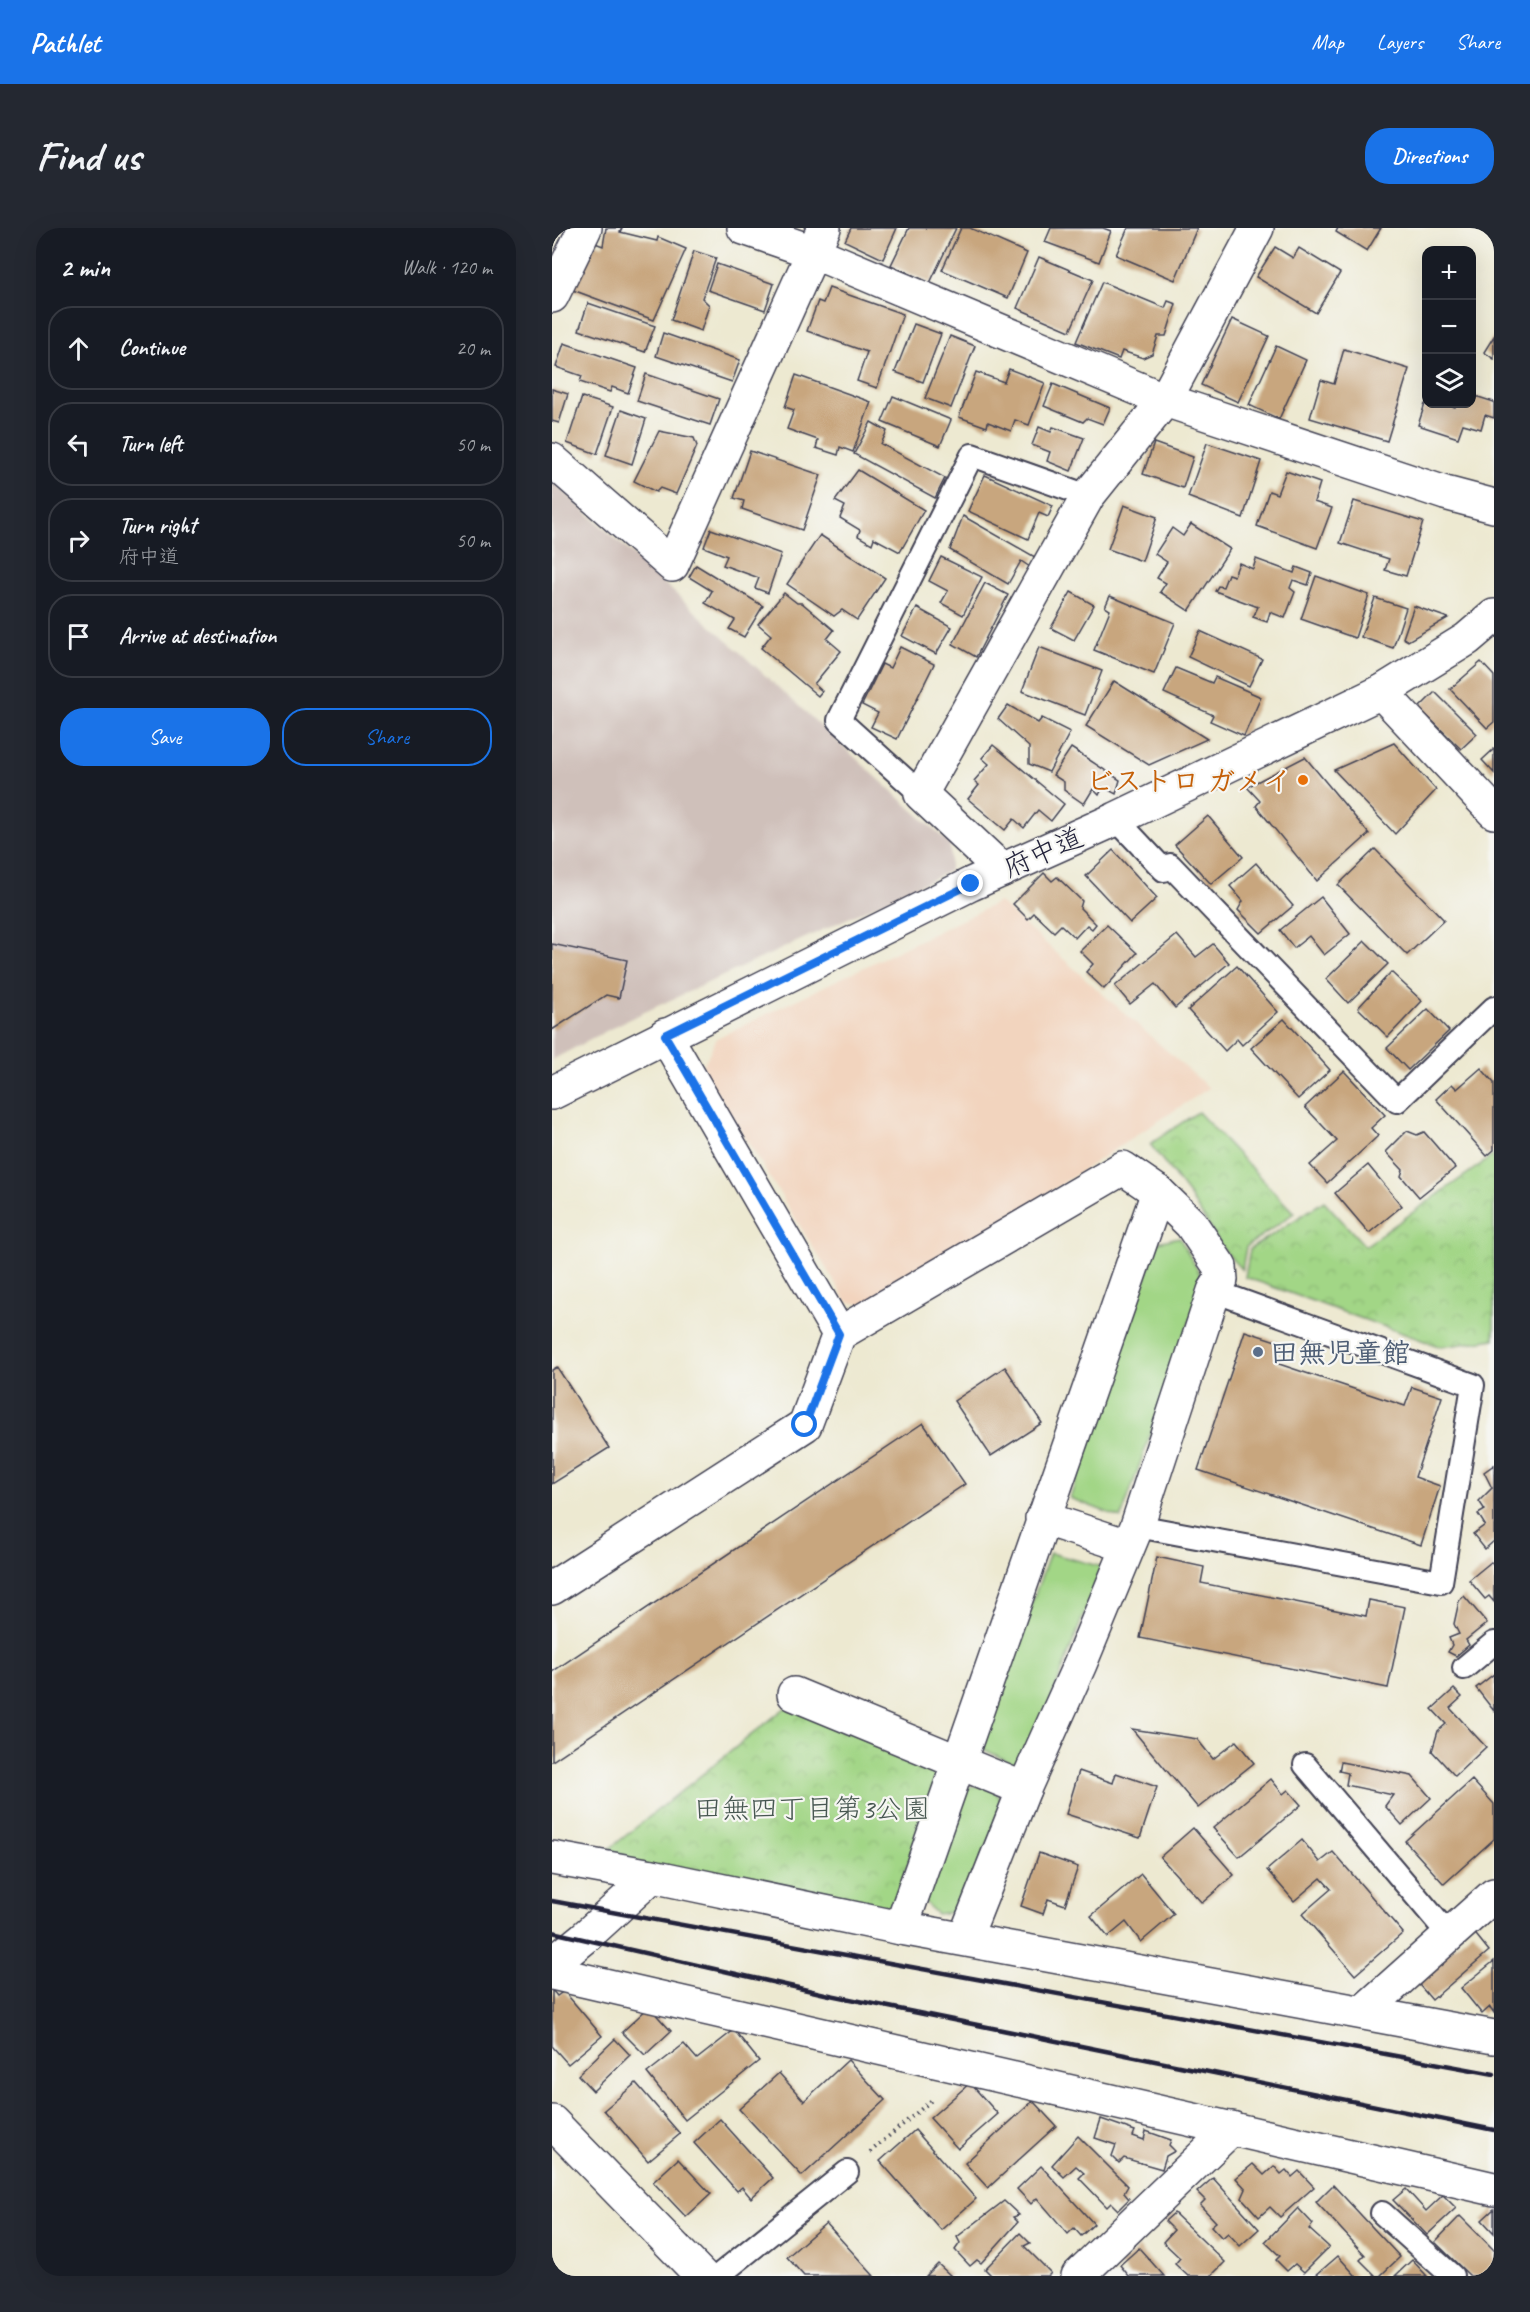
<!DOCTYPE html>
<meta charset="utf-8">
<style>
:root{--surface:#171b24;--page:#242831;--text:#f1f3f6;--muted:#9ea1a6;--line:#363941;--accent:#1a73e8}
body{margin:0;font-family:Caveat,"Klee One",sans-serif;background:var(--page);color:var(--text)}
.controls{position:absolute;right:18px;top:18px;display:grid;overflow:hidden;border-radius:12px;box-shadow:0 6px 24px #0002}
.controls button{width:54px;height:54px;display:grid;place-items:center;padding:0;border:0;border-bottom:2px solid var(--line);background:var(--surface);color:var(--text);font:30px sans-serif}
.stop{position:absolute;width:18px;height:18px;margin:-14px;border:4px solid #1a73e8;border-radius:50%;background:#fff}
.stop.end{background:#1a73e8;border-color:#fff;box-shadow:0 2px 6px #0008}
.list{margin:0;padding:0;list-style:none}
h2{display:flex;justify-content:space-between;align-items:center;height:78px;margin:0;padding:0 24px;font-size:26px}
h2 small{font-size:20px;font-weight:400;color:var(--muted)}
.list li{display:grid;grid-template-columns:39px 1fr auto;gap:18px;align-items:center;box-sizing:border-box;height:84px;margin:0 12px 12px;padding:0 12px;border:2px solid var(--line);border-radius:24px}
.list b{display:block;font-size:22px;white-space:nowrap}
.list p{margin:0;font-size:20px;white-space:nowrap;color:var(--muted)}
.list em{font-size:20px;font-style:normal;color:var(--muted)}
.actions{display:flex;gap:12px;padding:18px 24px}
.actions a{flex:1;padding:14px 0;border:2px solid var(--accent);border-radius:24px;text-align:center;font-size:21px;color:var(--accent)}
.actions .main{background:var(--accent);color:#fff}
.icon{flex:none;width:33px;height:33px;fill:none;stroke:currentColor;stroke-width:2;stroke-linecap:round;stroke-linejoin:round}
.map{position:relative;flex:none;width:942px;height:2048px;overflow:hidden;border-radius:24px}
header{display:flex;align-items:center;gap:36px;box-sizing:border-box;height:84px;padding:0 30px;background:var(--accent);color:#fff}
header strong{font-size:28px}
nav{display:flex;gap:33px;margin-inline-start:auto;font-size:21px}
.intro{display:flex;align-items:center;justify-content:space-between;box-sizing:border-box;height:144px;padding:0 36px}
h1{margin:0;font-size:42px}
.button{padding:15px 27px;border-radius:24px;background:var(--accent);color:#fff;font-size:21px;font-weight:700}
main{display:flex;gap:36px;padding:0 36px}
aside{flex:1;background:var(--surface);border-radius:24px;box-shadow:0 6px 24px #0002}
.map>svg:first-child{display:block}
.built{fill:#f2d4be}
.industrial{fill:#cfc0ba}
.grass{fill:#a2d686;stroke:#627c60;stroke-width:1.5}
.park{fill:url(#park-crowns);stroke:#627c60;stroke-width:1.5}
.building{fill:#c8a67e}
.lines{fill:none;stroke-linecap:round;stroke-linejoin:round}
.service-casing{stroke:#404052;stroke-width:26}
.minor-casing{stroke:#404052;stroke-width:36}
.tertiary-casing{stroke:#404052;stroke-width:36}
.path{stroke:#404052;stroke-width:4;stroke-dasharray:1.5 4.5;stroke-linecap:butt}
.service{stroke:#fff;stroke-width:22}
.minor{stroke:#fff;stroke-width:33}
.tertiary{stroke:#fff;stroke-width:33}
.rail{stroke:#22223b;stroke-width:4.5}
.route{stroke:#1a73e8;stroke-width:8}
.food-dot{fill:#e8710a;stroke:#f6f6f2;stroke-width:2}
.service-dot{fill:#5c6f8a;stroke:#f6f6f2;stroke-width:2}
.labels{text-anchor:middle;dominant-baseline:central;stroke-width:4.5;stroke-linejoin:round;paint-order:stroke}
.food-label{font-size:28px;font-weight:bold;fill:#c56008;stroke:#f6f6f2;text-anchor:end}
.street-label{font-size:28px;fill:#22223b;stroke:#f6f6f2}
.service-label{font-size:28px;font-weight:bold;fill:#4e5e75;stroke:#f6f6f2;text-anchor:start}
.park-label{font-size:28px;fill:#485852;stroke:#f6f6f2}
</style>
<header>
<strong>Pathlet</strong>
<nav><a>Map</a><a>Layers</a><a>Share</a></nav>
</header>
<div class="intro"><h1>Find us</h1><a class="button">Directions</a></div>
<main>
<aside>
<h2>2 min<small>Walk · 120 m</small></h2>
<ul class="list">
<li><svg class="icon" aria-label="ahead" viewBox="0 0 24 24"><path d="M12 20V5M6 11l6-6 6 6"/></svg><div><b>Continue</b></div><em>20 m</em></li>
<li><svg class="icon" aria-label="left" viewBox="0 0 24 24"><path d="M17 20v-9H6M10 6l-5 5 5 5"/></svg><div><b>Turn left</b></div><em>50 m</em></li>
<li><svg class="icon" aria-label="right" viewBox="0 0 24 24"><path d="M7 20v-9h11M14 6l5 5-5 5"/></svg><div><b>Turn right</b><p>府中道</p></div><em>50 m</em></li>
<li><svg class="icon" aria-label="arrive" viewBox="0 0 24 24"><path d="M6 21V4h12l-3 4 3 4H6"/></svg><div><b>Arrive at destination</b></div></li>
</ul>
<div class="actions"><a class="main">Save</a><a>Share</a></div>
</aside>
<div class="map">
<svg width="942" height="2048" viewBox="0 0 942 2048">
<defs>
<pattern id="park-crowns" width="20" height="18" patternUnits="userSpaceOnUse" patternTransform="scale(1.5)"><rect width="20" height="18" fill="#a2d686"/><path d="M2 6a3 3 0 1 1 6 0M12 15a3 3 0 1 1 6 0" fill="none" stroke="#8bb775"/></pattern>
</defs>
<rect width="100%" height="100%" fill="#f6f6f2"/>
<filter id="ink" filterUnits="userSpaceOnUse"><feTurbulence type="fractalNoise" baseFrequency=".0167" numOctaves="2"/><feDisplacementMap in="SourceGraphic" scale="12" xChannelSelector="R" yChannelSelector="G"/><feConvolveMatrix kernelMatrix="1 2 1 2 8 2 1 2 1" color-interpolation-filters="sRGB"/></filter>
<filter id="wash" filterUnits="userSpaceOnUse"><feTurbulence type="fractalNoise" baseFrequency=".008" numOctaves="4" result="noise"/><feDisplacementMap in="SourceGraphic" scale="24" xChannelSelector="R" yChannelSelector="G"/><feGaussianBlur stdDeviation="1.35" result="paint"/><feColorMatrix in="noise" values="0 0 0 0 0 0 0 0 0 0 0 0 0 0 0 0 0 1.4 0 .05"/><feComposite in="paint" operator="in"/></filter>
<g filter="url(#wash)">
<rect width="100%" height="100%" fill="#ede9d1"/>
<polygon class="built" points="447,674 657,860 322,1078 295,1074 150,840 165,810"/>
<polygon class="industrial" points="0,253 398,616 398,643 71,794 0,832"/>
<g class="grass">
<polygon points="627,1009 652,1053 569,1290 518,1270 606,1014"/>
<polygon points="498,1325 550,1339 478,1526 464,1537 427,1519"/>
<polygon points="439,1557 453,1578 406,1683 385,1686 371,1673 415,1559"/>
</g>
<g class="park">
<polygon points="646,884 742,985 694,1019 690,1042 672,1022 637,967 598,916"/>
<polygon points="942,927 942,1111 889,1119 693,1049 698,1021 772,973 813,1018"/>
<polygon points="244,1471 393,1533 336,1692 41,1634"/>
</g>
<g id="blocks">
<g class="building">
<polygon points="54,0 70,0 68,4 105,13 106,9 134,21 102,92 18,61 43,15 51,18"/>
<polygon points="299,0 345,0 331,31 293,13"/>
<polygon points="357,0 404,0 378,55 339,37"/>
<polygon points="409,0 418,0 475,25 456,70 390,42"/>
<polygon points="499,0 551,0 559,3 547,34 493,14"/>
<polygon points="576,0 645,0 623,52 564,27"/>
<polygon points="786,0 829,0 815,23 784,4"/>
<polygon points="723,19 741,30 747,20 788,45 764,85 704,49"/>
<polygon points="142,23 164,30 150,70 157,77 149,103 119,92"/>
<polygon points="487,29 541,52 518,103 465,80"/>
<polygon points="165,36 222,56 213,82 156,62"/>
<polygon points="550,54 613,80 616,73 624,76 614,108 606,108 600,126 591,130 570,123 567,131 524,114"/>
<polygon points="277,60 351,86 325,160 305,153 315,124 255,103 266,73 271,75"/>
<polygon points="36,75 103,98 93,124 27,102"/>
<polygon points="680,91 717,108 686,174 649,157"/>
<polygon points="362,96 389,106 371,154 343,144"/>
<polygon points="111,105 188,132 180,154 104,128"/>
<polygon points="398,108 423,118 399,180 373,170"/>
<polygon points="942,108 942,131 932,124"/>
<polygon points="12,115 85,140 76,165 60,159 58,164 28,154 30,148 4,139"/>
<polygon points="724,118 754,132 727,191 697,177"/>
<polygon points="792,121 857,141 835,213 758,190 769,152 782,156"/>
<polygon points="457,141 493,155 477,197 463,192 459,203 436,194 435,199 407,189 424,144 452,154"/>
<polygon points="94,146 167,171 158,197 85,173"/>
<polygon points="244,147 319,174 301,224 288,219 286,227 264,220 266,212 235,201 242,182 233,179"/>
<polygon points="501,156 558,180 551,196 535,190 531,194 492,178"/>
<polygon points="0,161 16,166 7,195 0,193"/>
<polygon points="920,167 942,174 942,190 933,187 929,201 911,196 906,210 866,197 873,176 892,176 903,179 904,176 920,176"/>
<polygon points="341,168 399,192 388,218 330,194"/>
<polygon points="30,169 61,179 45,226 15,215"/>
<polygon points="69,182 94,191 80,236 54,227"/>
<polygon points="319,194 335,203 329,216 393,250 383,270 302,226"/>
<polygon points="487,199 499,204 501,199 532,210 519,243 495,233 498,224 480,217"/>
<polygon points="107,203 142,210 145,218 124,266 108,260 104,264 82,253"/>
<polygon points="602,215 641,229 631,260 591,246"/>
<polygon points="655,215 709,233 691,290 636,269"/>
<polygon points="198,223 269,247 250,302 190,281 192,273 182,270"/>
<polygon points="306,242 372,282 348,324 322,310 320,316 306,308 308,302 288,290 293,278 283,273"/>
<polygon points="734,243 768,255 762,274 780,280 765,320 705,298 717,263 725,266"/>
<polygon points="433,247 501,278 496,289 487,285 476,311 416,283"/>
<polygon points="802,273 871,294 854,348 833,342 837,331 788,315"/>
<polygon points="572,277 605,289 590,333 556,321"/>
<polygon points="411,288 483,329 478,339 469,333 456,356 398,322"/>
<polygon points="639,296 678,321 637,383 608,364 614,355 605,350 615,334 603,326 620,300 631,308"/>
<polygon points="159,301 229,326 216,365 203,360 207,350 171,337 175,328 152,319"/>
<polygon points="268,307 333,350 305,392 290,382 282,388 235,356"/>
<polygon points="389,329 430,349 411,387 389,375 396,363 377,353"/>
<polygon points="704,331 742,345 744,339 760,345 756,357 741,352 738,360 743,364 733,390 718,384 715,394 701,389 706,379 663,363 666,358 671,359 676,346 682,348 687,335 701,341"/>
<polygon points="144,337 211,378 192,409 177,401 183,392 153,375 160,363 137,349"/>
<polygon points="764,348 817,367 803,410 749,391"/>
<polygon points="433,355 456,367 424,429 401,416"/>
<polygon points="519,364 542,377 522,412 499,400"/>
<polygon points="232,365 245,375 250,375 282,402 275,411 289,423 262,456 270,463 266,468 209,420 219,407 206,396"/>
<polygon points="558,368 623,395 602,446 542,422 558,382 553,379"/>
<polygon points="823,370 854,380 841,420 809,409"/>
<polygon points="862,378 896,390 856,413 851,410"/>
<polygon points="365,380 400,399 384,426 350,408"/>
<polygon points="648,403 710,431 697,458 636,429"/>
<polygon points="348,419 382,436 345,511 319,499 326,485 310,477 330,436 338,440"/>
<polygon points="487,419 550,443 533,487 470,463"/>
<polygon points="929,434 942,448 942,494 935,500 898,461"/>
<polygon points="624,440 660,455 663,449 709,469 692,508 658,493 661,487 612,465"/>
<polygon points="562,453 655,511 597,537 534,498"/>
<polygon points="883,464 925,506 909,521 867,480"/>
<polygon points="456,477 486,495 490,490 518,504 497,544 477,536 477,519 446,491"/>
<polygon points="842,515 884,562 843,606 782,542"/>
<polygon points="441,517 512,576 499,593 486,582 472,600 462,591 453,602 416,571 427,557 422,553 437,536 430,530"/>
<polygon points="519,520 568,552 564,566 551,559 547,567 541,561 532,576 512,562 512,554 501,547"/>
<polygon points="942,521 942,545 930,532"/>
<polygon points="753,529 817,606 765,653 704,578 708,573 695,559"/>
<polygon points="656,588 691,629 659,656 623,617"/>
<polygon points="823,621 892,692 855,727 786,657"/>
<polygon points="561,622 605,670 578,695 534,648"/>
<polygon points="704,635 741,678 709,705 686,682 691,673 678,658"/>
<polygon points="492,645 500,653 505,649 530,673 528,680 544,696 540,701 535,697 523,710 509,697 502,704 482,685 476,691 461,676"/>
<polygon points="769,669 798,706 772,727 757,708 742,720 728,702"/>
<polygon points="555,697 585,725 552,761 534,744 541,736 528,723"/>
<polygon points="625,707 644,729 661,716 677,735 623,780 603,756 578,776 563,758"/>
<polygon points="813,713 836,736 796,775 774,751"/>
<polygon points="0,716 75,732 67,770 54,767 0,802"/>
<polygon points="685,738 726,784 690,817 685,811 673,823 636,782"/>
<polygon points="839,744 870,773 836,809 806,780"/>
<polygon points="876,781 897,803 856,842 835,820"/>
<polygon points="732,791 778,842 746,871 699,820"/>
<polygon points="929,840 942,855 942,922 935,928 884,871 900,856 905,861"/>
<polygon points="792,843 833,887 819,900 826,908 775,955 758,937 785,913 753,879"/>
<polygon points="855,903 865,907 872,904 903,940 867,969 849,948 851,942 834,924"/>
<polygon points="816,937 850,978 817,1005 783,965"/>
<polygon points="693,1103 730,1115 724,1135 853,1178 860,1159 890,1169 863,1249 888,1258 869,1317 646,1242"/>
<polygon points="5,1139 57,1220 0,1256 0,1142"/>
<polygon points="453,1139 490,1195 439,1228 402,1173"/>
<polygon points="371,1195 413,1256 0,1533 0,1444"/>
<polygon points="942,1237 942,1313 933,1321 921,1306 933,1297 926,1286 933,1282 927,1273 940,1260 932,1244"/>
<polygon points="605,1329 652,1339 649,1355 814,1388 817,1372 853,1379 836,1460 588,1410"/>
<polygon points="939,1334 942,1338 942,1374 937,1368 933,1371 917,1352"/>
<polygon points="912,1368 935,1395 914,1412 917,1417 904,1428 896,1424 900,1417 897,1410 907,1406 902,1396 907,1373"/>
<polygon points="942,1446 942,1483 924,1460"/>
<polygon points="902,1461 910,1469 898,1480 934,1519 903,1548 880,1523 886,1503 894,1496 880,1481"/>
<polygon points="580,1501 645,1511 661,1531 684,1513 702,1535 646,1580"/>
<polygon points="789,1534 860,1548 879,1570 850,1597 833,1578 841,1567 794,1557 796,1545 787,1543"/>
<polygon points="527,1543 561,1555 564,1545 605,1559 588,1610 514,1586"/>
<polygon points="719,1551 731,1566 736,1562 749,1577 687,1629 661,1600"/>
<polygon points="920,1552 942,1576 942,1611 892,1656 853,1613"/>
<polygon points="641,1600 682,1647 650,1675 608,1629"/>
<polygon points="750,1612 768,1634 781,1624 851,1705 803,1747 750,1686 779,1661 769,1650 742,1673 715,1642"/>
<polygon points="487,1625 526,1639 513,1677 496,1671 491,1686 469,1678"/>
<polygon points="589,1646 622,1686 589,1714 574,1694 556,1709 539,1688"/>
<polygon points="921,1703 937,1723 880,1772 863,1752"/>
<polygon points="942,1733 942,1785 938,1779 930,1786 909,1760"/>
<polygon points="0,1762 5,1768 12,1763 50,1808 16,1836 0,1818"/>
<polygon points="97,1779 119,1803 93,1827 70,1804"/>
<polygon points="182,1802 207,1833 133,1892 95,1845 132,1816 145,1831"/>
<polygon points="63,1811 78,1827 41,1863 26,1847"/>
<polygon points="296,1832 333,1872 250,1948 187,1881 227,1845 252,1873"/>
<polygon points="84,1855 128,1906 96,1933 52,1882"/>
<polygon points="418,1855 446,1886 406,1921 378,1890"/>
<polygon points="481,1873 504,1898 436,1960 413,1935"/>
<polygon points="168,1891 221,1950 199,1970 190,1959 185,1963 142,1915"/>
<polygon points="549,1891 583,1903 581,1908 592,1912 594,1903 619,1912 617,1917 623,1923 614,1928 610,1941 572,1930 567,1935 560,1928 564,1917 543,1910"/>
<polygon points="363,1902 424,1971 389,2002 328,1933"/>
<polygon points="526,1908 576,1958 572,1965 577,1971 566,1982 559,1975 555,1979 527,1950 532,1945 524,1938 512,1949 500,1937"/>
<polygon points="126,1931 159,1966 134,1989 101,1954"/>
<polygon points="701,1936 712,1947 722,1938 729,1946 734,1942 740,1949 747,1943 762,1959 728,1989 718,1979 707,1989 690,1970 694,1961 684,1950"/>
<polygon points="489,1938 542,1996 529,2008 522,2000 516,2006 485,1970 479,1976 465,1961"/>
<polygon points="661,1950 707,2001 688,2018 676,2005 670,2010 659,1998 664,1994 648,1977 653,1972 645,1964"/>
<polygon points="781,1957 848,2029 828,2048 824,2048 808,2032 813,2027 764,1974"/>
<polygon points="854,1961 874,1983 891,1967 904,1980 875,2007 841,1972"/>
<polygon points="452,1973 467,1987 461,1989 466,1994 429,2035 425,2032 418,2038 403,2022 408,2015 405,2009"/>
<polygon points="746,1980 761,1996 757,2001 777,2019 752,2044 743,2036 735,2043 724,2032 728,2028 713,2014"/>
<polygon points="942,1981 942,2005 930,1992"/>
<polygon points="622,1985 673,2034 659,2048 636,2048 623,2036 628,2030 611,2014 622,2002 613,1993"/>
<polygon points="908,1988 942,2022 942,2034 929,2048 918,2048 883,2014"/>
<polygon points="274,1995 322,2048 252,2048 235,2029"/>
<polygon points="468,2005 478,2015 472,2018 499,2045 496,2048 440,2048 433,2041"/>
<polygon points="587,2020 612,2048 577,2048 568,2037"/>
<polygon points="786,2028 804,2048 763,2048"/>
<polygon points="860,2032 875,2048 843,2048"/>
<polygon points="386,2036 399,2048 374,2048"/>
</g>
</g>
</g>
<g filter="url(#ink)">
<use href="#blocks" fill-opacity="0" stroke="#404052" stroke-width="1.5"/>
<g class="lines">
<defs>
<g id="service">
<polyline points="369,566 287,492 420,227 536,268"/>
<polyline points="564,591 612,642 618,637 845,873 942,780"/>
<polyline points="585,1298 889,1354 921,1157 662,1063"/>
<polyline points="912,1440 942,1415"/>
<polyline points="753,1537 897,1707"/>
<polyline points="830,1985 900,2048"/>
<polyline points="166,2048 295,1944"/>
</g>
<g id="minor">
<polyline points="192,0 261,24 613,172 893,265 942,278"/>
<polyline points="0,68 33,0"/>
<polyline points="0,232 120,337 272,0"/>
<polyline points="829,464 942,584"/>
<polyline points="450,642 369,566 536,268 613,172 705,0"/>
<polyline points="113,807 287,1106"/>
<polyline points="490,1290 576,1318"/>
<polyline points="0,1360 253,1197 287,1106 571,940 606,964 639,996 668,1039 669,1052 662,1063 585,1298 528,1436 472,1561 413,1710"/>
<polyline points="242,1466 472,1561"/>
<polyline points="0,1630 100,1648 349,1700 942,1809"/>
<polyline points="349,1700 606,964"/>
<polyline points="0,1736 32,1710 100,1648"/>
<polyline points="0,1745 942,1961"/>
<polyline points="811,1784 942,1667"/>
<polyline points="0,1894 150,2048"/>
<polyline points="526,2048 680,1900"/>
</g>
<polyline id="tertiary" points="0,865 419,656 564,591 829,464 915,411 942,388"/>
</defs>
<use href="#service" class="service-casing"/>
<use href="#minor" class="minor-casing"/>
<use href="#tertiary" class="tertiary-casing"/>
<polyline class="path" points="318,1924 381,1871"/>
<use href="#service" class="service"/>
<use href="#minor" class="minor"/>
<use href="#tertiary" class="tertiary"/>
<g class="rail">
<polyline points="0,1673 942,1846"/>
<polyline points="0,1704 273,1766 942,1902"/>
</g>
</g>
</g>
<g class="lines" filter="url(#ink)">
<polyline class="route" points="253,1197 287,1106 113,807 419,656"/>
</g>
<circle class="food-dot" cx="751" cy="552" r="6"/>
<circle class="service-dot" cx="706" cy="1124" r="6"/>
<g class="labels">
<g class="food-label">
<text x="739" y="552">ビストロ ガメイ</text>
</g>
<g class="street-label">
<text transform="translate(491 624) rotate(-24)">府中道</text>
</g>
<g class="service-label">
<text x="718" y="1124">田無児童館</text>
</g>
<g class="park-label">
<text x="260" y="1580">田無四丁目第3公園</text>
</g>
</g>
</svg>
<div class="controls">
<button>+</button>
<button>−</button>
<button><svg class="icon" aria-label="layers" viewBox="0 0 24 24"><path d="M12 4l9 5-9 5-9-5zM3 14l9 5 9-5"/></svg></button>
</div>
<div class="stop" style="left:253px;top:1197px"></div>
<div class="stop end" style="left:419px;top:656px"></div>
</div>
</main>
